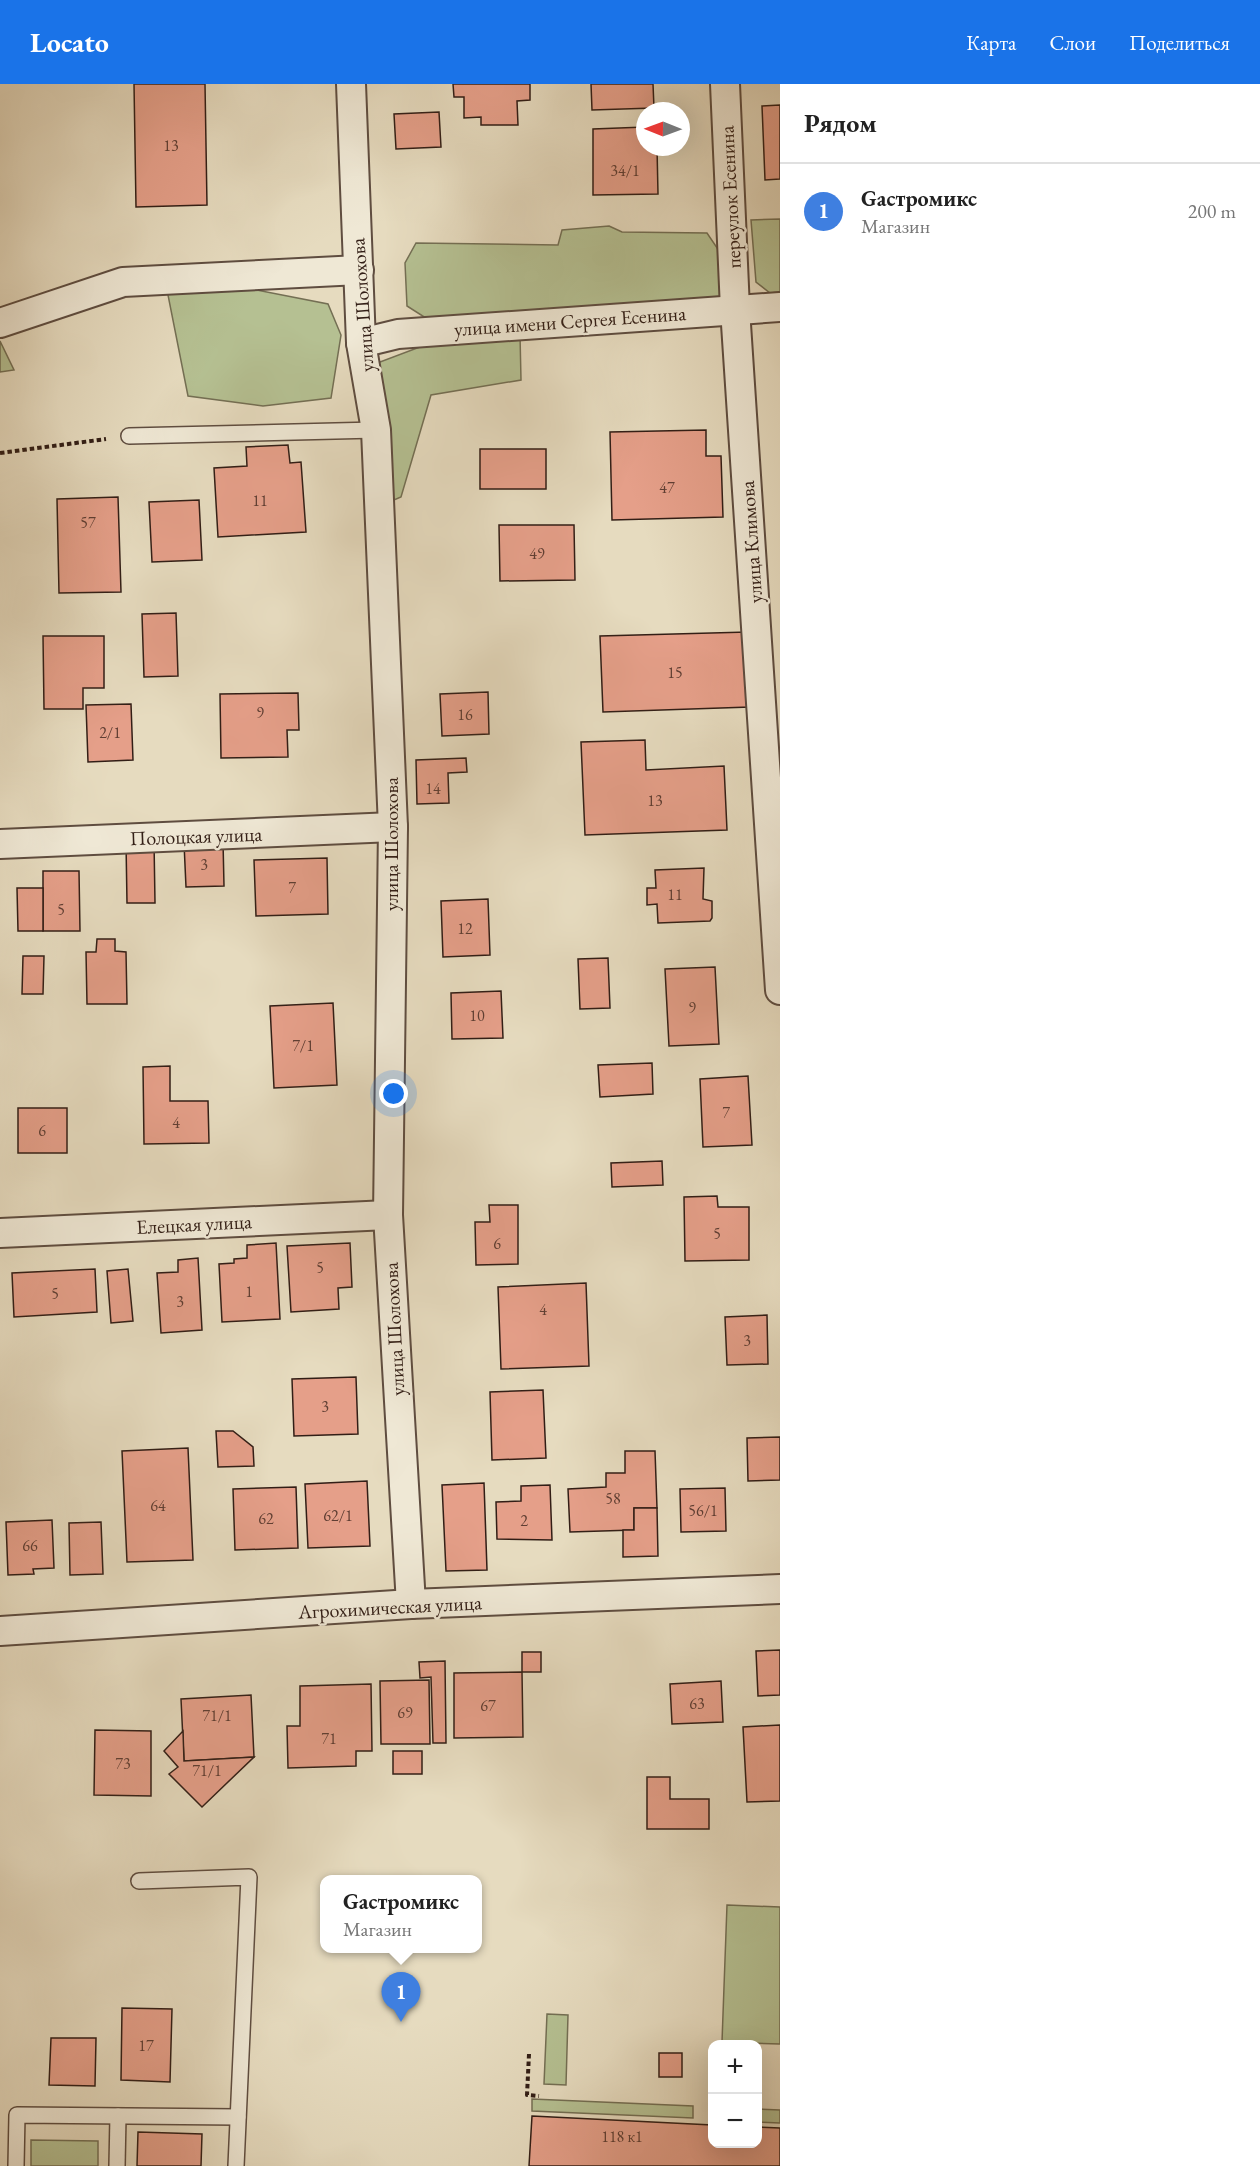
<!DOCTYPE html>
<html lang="ru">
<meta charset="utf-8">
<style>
:root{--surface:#fff;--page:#f6f6f6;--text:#222;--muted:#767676;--line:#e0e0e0;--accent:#1a73e8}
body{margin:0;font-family:"EB Garamond",serif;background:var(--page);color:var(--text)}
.controls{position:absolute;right:18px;bottom:18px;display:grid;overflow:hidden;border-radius:12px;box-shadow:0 6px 24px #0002}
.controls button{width:54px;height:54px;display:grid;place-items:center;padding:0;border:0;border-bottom:2px solid var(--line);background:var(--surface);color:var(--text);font:30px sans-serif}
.compass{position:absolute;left:636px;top:18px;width:54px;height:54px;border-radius:50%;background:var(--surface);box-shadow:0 6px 24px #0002;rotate:271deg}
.you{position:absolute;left:394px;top:1010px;width:21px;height:21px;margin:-15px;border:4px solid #fff;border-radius:50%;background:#1a73e8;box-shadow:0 0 0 9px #1a73e833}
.badge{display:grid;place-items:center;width:39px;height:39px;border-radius:50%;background:var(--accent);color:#fff;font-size:20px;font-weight:700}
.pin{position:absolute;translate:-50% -50px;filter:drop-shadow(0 2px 3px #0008)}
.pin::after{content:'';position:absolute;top:32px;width:21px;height:18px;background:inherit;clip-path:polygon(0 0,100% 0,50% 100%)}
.popup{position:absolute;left:320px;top:1791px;width:162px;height:78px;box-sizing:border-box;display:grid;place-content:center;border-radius:12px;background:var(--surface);filter:drop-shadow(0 2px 4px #0005);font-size:20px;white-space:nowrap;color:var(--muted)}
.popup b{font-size:22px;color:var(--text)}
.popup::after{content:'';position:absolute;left:50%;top:100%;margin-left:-12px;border:12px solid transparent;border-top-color:var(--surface)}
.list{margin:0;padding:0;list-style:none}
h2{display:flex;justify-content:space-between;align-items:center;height:78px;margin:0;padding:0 24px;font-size:26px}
h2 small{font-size:20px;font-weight:400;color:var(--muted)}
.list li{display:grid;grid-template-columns:39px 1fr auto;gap:18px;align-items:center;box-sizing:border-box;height:96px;padding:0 24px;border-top:2px solid var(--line)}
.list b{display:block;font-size:22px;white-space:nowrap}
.list p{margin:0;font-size:20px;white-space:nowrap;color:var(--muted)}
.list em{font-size:20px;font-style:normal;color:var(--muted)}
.map{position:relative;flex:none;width:780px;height:2082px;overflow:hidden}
header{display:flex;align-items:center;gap:36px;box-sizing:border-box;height:84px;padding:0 30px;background:var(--accent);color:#fff}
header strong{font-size:28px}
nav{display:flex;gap:33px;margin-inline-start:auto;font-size:21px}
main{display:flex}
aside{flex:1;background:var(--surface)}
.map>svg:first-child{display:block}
.green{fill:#b5c092;stroke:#746f54;stroke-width:1.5}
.building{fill:#e59f89;stroke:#321e16;stroke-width:1.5}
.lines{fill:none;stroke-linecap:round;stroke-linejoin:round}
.service-casing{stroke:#5f4d40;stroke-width:18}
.minor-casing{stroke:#5f4d40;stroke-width:32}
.path{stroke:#321e16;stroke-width:4;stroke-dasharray:4.5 3;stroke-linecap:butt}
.service{stroke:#efe8d5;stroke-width:15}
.minor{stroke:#efe8d5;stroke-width:28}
.labels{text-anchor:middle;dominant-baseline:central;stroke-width:5;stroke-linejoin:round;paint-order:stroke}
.number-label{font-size:16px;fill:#5f3e33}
.street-label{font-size:20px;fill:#321e16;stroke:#efe8d5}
</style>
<header>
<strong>Locato</strong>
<nav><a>Карта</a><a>Слои</a><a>Поделиться</a></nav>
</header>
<main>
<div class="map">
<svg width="780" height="2082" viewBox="0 0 780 2082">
<rect width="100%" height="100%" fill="#e6dbbf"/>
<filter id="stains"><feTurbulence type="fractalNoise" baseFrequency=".00333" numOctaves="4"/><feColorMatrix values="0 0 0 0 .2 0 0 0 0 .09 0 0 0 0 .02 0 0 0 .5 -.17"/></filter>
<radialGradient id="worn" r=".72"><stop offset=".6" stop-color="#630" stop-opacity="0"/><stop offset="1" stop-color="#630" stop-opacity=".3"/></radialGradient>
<g class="green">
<polygon points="780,135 780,208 770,209 756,198 751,136"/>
<polygon points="609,142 622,148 707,149 732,186 729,220 432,238 407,222 405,179 416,159 558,161 562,146"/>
<polygon points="236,202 328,220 341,251 331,314 263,322 188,312 167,206"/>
<polygon points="520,251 521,296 431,311 401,413 373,425 372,281 433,258"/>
<polygon points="0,257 14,286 0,288"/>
<polygon points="727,1821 780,1823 780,1960 722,1958"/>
<polygon points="547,1930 568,1931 566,2001 544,2000"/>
<polygon points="532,2015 693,2022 693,2034 532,2027"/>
<polygon points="758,2025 780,2026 780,2039 758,2038"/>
<polygon points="31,2056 98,2057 98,2082 31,2082"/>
</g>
<g class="building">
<polygon points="134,0 205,0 207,121 136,123"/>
<polygon points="453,0 530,0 530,16 517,17 518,41 481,41 481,33 464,34 464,13 454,13"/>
<polygon points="591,0 653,0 654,24 592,26"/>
<polygon points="780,21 780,95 765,96 762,22"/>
<polygon points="439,28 441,63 396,65 394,30"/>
<polygon points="645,43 645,63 657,63 658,110 593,111 593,45"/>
<polygon points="706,346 706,372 721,372 723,433 612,436 610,348"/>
<polygon points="288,361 290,379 301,378 306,448 218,453 214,384 247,382 246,363"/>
<rect x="480" y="365" width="66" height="40"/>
<polygon points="118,413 121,508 59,509 57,415"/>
<polygon points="199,416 202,476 152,478 149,418"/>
<polygon points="499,441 574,441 575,496 500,497"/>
<polygon points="176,529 178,592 144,593 142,530"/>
<polygon points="748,548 750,623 603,628 600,552"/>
<polygon points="43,552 104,552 104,604 83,604 83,625 44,625"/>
<polygon points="488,608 489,650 442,652 440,610"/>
<polygon points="298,609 299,646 287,646 288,673 221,674 220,610"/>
<polygon points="131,620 133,676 88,678 86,621"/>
<polygon points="645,656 646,686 724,682 727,746 585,751 581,658"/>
<polygon points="466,674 467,688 448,689 449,719 417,720 416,676"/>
<polygon points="154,757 155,819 127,819 126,758"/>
<polygon points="223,757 224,802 186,803 184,759"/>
<polygon points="327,774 328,830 256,832 254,776"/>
<polygon points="704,784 703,815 712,817 712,834 710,837 658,839 657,820 647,821 647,804 656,804 655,786"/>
<polygon points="43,787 79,787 80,847 43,847"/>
<polygon points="17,804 43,804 43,847 18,847"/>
<polygon points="488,815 490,871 443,873 441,817"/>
<polygon points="97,855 115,855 115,867 126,868 127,920 87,920 86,868 96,868"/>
<polygon points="23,872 44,872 43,910 22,910"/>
<polygon points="608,874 610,924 580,925 578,875"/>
<polygon points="715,883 719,960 669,962 665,885"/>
<polygon points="501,907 503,954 452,955 451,909"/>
<polygon points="333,919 337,1001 274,1004 270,922"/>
<polygon points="652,979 653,1010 600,1013 598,981"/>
<polygon points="170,982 170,1017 208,1017 209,1059 144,1060 143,983"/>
<polygon points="748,992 752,1061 703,1063 700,995"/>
<rect x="18" y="1024" width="49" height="45"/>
<polygon points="662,1077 663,1101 612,1103 611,1079"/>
<polygon points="717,1112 718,1123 749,1123 749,1176 685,1177 684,1113"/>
<polygon points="489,1121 518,1121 518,1180 476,1181 475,1138 490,1138"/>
<polygon points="276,1159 280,1235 222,1238 219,1180 234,1179 234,1175 247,1174 247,1161"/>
<polygon points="350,1159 352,1203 338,1204 339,1225 291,1228 287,1162"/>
<polygon points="198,1174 202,1246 161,1249 157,1189 178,1188 178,1176"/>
<polygon points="95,1185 97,1228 14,1233 12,1189"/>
<polygon points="128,1185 133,1237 111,1239 107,1187"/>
<polygon points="586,1199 589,1282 501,1285 498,1203"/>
<polygon points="767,1231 768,1280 727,1281 725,1233"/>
<polygon points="356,1293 358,1350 294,1352 292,1295"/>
<polygon points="543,1306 546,1374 492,1376 490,1308"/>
<polygon points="216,1347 233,1347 253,1363 254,1382 218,1383"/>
<polygon points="780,1353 780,1396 748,1397 747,1354"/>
<polygon points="188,1364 193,1476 127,1478 122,1367"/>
<polygon points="625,1367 655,1367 657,1424 634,1424 634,1446 570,1448 568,1405 606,1403 606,1389 625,1389"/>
<polygon points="367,1397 370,1462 308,1464 305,1400"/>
<polygon points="484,1399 487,1486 446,1487 442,1401"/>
<polygon points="550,1401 552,1456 497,1455 496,1418 521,1417 521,1402"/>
<polygon points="296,1403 298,1464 235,1466 233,1405"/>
<polygon points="725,1404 726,1447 681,1448 680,1405"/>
<polygon points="634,1424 657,1424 658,1472 623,1473 623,1446 634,1446"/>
<polygon points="52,1436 54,1484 33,1485 34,1490 8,1491 6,1438"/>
<polygon points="101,1438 103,1490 70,1491 69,1439"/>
<polygon points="780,1566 780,1611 758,1612 756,1567"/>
<rect x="522" y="1568" width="19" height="20"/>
<polygon points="445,1577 446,1659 433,1659 431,1593 420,1594 419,1578"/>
<polygon points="522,1588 523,1653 454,1654 454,1589"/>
<polygon points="429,1596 430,1660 381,1660 380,1597"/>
<polygon points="721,1597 723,1638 672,1640 670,1600"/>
<polygon points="371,1600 372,1667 356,1667 356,1682 288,1684 287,1642 300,1642 300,1602"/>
<polygon points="251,1611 254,1673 184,1677 181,1615"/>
<polygon points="780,1641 780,1717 747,1718 743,1643"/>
<polygon points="95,1646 151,1647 151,1712 94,1711"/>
<polygon points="183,1647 184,1677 254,1673 202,1723 169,1690 178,1683 164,1667"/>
<rect x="393" y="1667" width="29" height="23"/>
<polygon points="647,1693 670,1693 670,1715 709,1715 709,1745 647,1745"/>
<polygon points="122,1924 172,1925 170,1998 121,1996"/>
<polygon points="51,1954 96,1954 95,2002 49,2001"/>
<rect x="659" y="1969" width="23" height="24"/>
<polygon points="532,2032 712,2041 712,2060 758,2060 758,2043 780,2044 780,2082 529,2082"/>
<polygon points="138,2048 202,2050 201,2082 137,2082"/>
</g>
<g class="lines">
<defs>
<g id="service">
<polyline points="129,352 376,346"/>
<polyline points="139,1797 249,1793 236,2082"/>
<polyline points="16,2082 17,2031 238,2033"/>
<polyline points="117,2082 118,2032"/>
</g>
<g id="minor">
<polyline points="351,0 361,259 376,346 393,743 388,1131 411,1520"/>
<polyline points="725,0 735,225 780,906"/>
<polyline points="0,239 123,198 359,186"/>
<polyline points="361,259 398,250 780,223"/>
<polyline points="0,760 393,743"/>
<polyline points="0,1149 388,1131"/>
<polyline points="0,1547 411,1520 780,1505"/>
</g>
</defs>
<use href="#service" class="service-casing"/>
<use href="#minor" class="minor-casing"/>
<g class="path">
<polyline points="0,369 106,355"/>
<polyline points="529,1970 527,2011 539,2012"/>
</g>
<use href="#service" class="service"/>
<use href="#minor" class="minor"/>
</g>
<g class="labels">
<g class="number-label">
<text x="171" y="61">13</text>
<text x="625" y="86">34/1</text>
<text x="667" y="403">47</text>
<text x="260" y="416">11</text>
<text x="88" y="438">57</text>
<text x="537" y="469">49</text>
<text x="675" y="588">15</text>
<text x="260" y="628">9</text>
<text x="465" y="630">16</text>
<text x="110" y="648">2/1</text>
<text x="433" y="704">14</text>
<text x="655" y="716">13</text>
<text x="204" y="780">3</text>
<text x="292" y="803">7</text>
<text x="675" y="810">11</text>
<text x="61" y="825">5</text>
<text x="465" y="844">12</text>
<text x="692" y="923">9</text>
<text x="477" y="931">10</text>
<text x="303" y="961">7/1</text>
<text x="726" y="1028">7</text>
<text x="176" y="1038">4</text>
<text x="42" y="1046">6</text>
<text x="717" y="1149">5</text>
<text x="497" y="1159">6</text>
<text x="320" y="1183">5</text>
<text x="249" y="1207">1</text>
<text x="55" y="1209">5</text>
<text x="180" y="1217">3</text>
<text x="543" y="1225">4</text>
<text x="747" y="1256">3</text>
<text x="325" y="1322">3</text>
<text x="613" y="1414">58</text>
<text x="158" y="1421">64</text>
<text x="703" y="1426">56/1</text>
<text x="338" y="1431">62/1</text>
<text x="266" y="1434">62</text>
<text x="524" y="1436">2</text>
<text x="30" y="1461">66</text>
<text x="697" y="1619">63</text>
<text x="488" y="1621">67</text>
<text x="405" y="1628">69</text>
<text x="217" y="1631">71/1</text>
<text x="329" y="1654">71</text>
<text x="123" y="1679">73</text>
<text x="207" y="1686">71/1</text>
<text x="146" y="1961">17</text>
<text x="622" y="2052">118 к1</text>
</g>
<g class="street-label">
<text transform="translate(730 113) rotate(-93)">переулок Есенина</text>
<text transform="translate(362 221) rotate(-94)">улица Шолохова</text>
<text transform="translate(570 237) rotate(-4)">улица имени Сергея Есенина</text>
<text transform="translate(751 458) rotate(-94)">улица Климова</text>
<text transform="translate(196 752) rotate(-2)">Полоцкая улица</text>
<text transform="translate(391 760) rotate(-90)">улица Шолохова</text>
<text transform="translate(194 1140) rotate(-3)">Елецкая улица</text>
<text transform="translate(394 1245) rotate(-93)">улица Шолохова</text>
<text transform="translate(390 1523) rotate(-3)">Агрохимическая улица</text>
</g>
</g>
<rect width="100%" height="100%" filter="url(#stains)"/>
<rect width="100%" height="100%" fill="url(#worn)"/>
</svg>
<div class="controls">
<button>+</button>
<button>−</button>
</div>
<svg class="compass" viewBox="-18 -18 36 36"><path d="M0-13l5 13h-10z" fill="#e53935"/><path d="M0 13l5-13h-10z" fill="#767676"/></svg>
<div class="you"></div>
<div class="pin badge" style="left:401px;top:1938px;background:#3f7fe0">1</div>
<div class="popup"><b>Gастромикс</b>Магазин</div>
</div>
<aside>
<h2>Рядом<small></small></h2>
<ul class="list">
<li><span class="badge" style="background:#3f7fe0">1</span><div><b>Gастромикс</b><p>Магазин</p></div><em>200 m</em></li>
</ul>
</aside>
</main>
